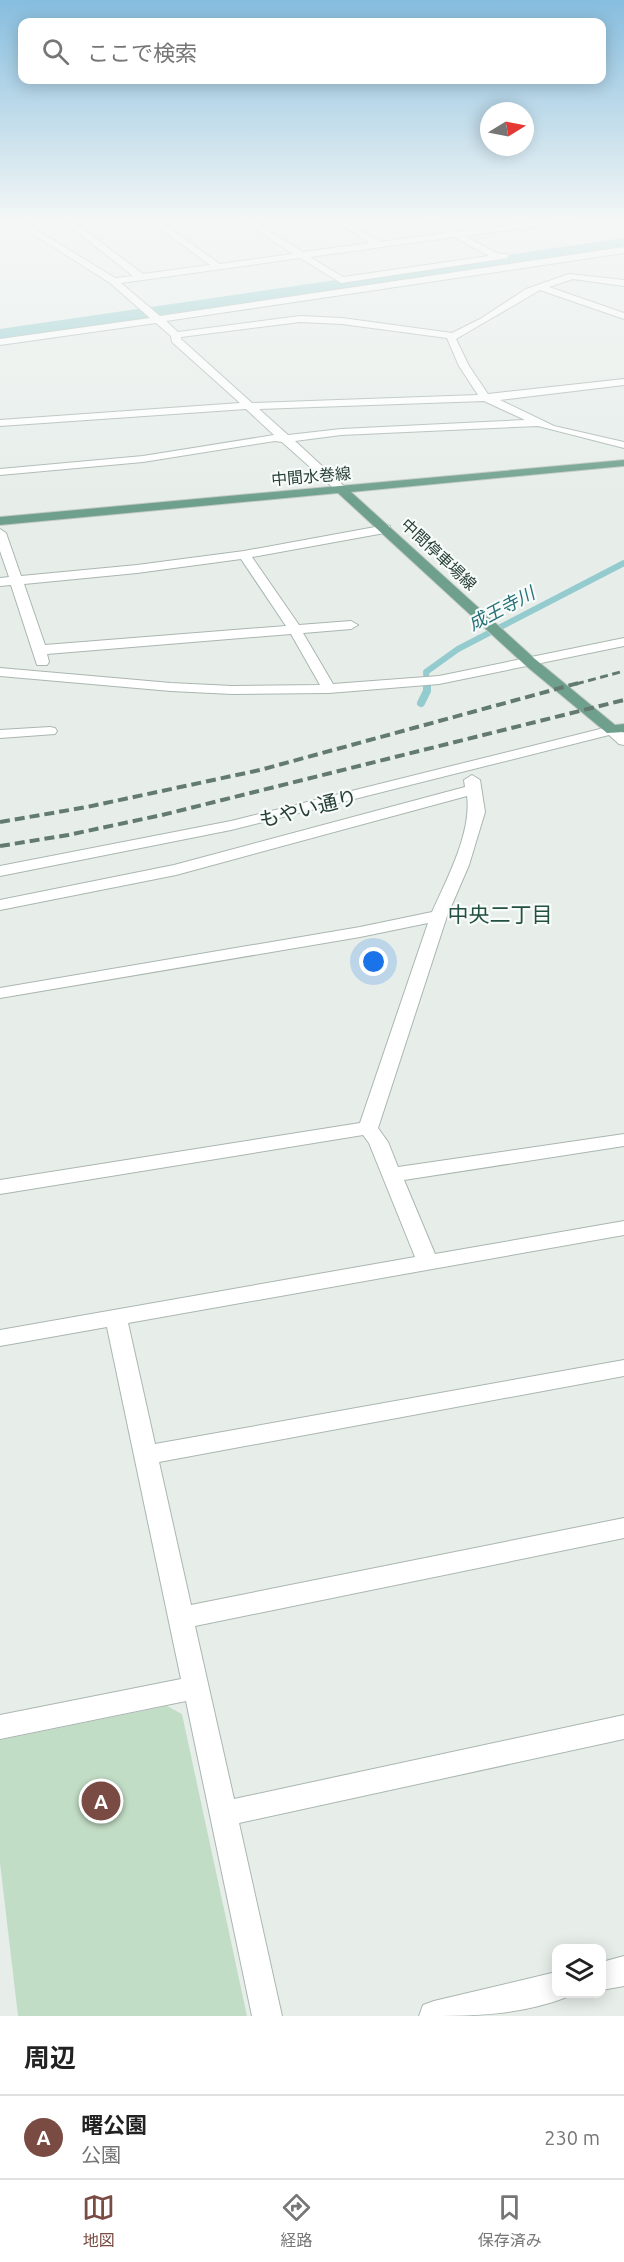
<!DOCTYPE html>
<html lang="ja">
<meta charset="utf-8">
<style>
:root{--surface:#fff;--page:#f2f2f2;--text:#222;--muted:#767676;--line:#e0e0e0;--accent:#7a4b43}
body{margin:0;font-family:Ubuntu,"Noto Sans JP",sans-serif;background:var(--page);color:var(--text)}
.controls{position:absolute;right:18px;bottom:18px;display:grid;overflow:hidden;border-radius:12px;box-shadow:0 3px 15px #0003}
.controls button{width:54px;height:54px;display:grid;place-items:center;padding:0;border:0;border-bottom:2px solid var(--line);background:var(--surface);color:var(--text);font:30px sans-serif}
.compass{position:absolute;left:480px;top:102px;width:54px;height:54px;border-radius:50%;background:var(--surface);box-shadow:0 3px 15px #0003;rotate:80deg}
.you{position:absolute;left:374px;top:962px;width:21px;height:21px;margin:-15px;border:4px solid #fff;border-radius:50%;background:#1a73e8;box-shadow:0 0 0 9px #1a73e833}
.badge{display:grid;place-items:center;width:39px;height:39px;border-radius:50%;background:var(--accent);color:#fff;font-size:20px;font-weight:700}
.pin{position:absolute;translate:-50% -50%;border:3px solid #fff;box-shadow:0 2px 6px #0006}
.list{margin:0;padding:0;list-style:none}
h2{display:flex;justify-content:space-between;align-items:center;height:78px;margin:0;padding:0 24px;font-size:26px}
h2 small{font-size:20px;font-weight:400;color:var(--muted)}
.list li{display:grid;grid-template-columns:39px 1fr auto;gap:18px;align-items:center;box-sizing:border-box;height:84px;padding:0 24px;border-top:2px solid var(--line)}
.list b{display:block;font-size:22px;white-space:nowrap}
.list p{margin:0;font-size:20px;white-space:nowrap;color:var(--muted)}
.list em{font-size:20px;font-style:normal;color:var(--muted)}
.icon{flex:none;width:33px;height:33px;fill:none;stroke:currentColor;stroke-width:2;stroke-linecap:round;stroke-linejoin:round}
.map{position:relative;flex:none;width:624px;height:2016px;overflow:hidden}
.search{position:absolute;background:var(--surface);box-shadow:0 3px 15px #0003;left:18px;right:18px;top:18px;height:66px;display:flex;align-items:center;gap:15px;box-sizing:border-box;padding:0 21px;border-radius:12px;color:var(--muted);font-size:22px}
.sheet{height:162px;background:var(--surface)}
nav{display:flex;justify-content:space-around;align-items:center;box-sizing:border-box;height:84px;border-top:2px solid var(--line);background:var(--surface);font-size:16px;color:var(--muted)}
nav a{display:grid;justify-items:center;gap:3px}
nav .on{color:var(--accent)}
.map>svg:first-child{display:block}
.green{fill:#c2ddc6}
.lines{fill:none;stroke-linecap:round;stroke-linejoin:round}
.stream-far1{stroke:#94cbce;stroke-width:6}
.stream{stroke:#94cbce;stroke-width:8}
.river{fill:#94cbce;fill-rule:evenodd}
.minor-casing{stroke:#aab6b0;stroke-width:2}
.major-casing{stroke:#c3c9c7;stroke-width:2}
.minor{fill:#fff;fill-rule:evenodd}
.major{fill:#6fa08e;fill-rule:evenodd}
.rail-far1{stroke:#627a71;stroke-width:3;stroke-dasharray:8 4.5;stroke-linecap:butt}
.rail{stroke:#627a71;stroke-width:4;stroke-dasharray:10 5;stroke-linecap:butt}
.labels{text-anchor:middle;dominant-baseline:central;stroke-width:4.5;stroke-linejoin:round;paint-order:stroke}
.far-street-label{font-size:16px;fill:#273f36;stroke:#f7fbf9}
.far-water-label{font-size:18px;font-style:italic;fill:#257177;stroke:#f7fbf9}
.street-label{font-size:20px;fill:#273f36;stroke:#f7fbf9}
.neighbourhood-label{font-size:21px;fill:#245041;stroke:#f7fbf9}
</style>
<div class="map">
<svg width="624" height="2016" viewBox="0 0 624 2016">
<rect width="100%" height="100%" fill="#e7eeea"/>
<polygon class="green" points="167,1706 182,1714 247,2016 18,2016 0,1863 0,1740"/>
<g class="lines">
<polyline class="stream-far1" points="427,684 426,672 458,649 624,563"/>
<polyline class="stream" points="421,703 427,691 427,682"/>
<polygon class="river" points="624,238 624,252 0,345 0,329"/>
<defs>
<g id="minor">
<path d="M8,218H17L115,278L133,276L60,218H69L143,274L210,265L146,218H155L220,264L293,254L238,218H247L303,252L370,243L330,218H340L380,242L446,233L421,218C436,218 447,232 460,231C500,228 538,218 578,218L574,221L464,236L499,254H508V258L341,283L300,258L121,283L160,316L624,247V253L166,321L178,332L300,316L342,318L452,333L480,319L526,289L569,274L624,280V286L573,279L549,287L624,313V319L540,290L456,339L469,366L488,394L624,379V385L500,400L554,426L624,442V448L538,426L341,435L295,441L346,488L348,490L342,494L338,492L282,442L275,441L143,462L0,475V469L143,456L274,435L246,409L0,426V420L240,403L172,342L171,336L156,323L0,345V339L150,318L110,283ZM454,237L489,256L343,277L310,257ZM300,322L342,324L447,338L459,366L478,395L252,403L181,339V337ZM484,401L525,420L341,429L288,435L259,409Z"/>
<path d="M386,525L390,526V532L252,557L299,625L351,621L358,625L351,629L303,633L333,684L439,676L624,638V646L439,684L329,693L232,694L171,691L0,676V668L171,683L232,686L320,685L291,634L47,654L49,662L47,665H37L11,585L0,586V578L9,577L0,551V529L6,533L21,576L137,565L244,551ZM241,559L286,626L45,645L24,584L137,573Z"/>
<polygon points="612,726 624,733 624,745 619,744 609,735 231,830 0,876 0,866 231,821"/>
<polygon points="50,727 55,728 57,731 55,734 0,738 0,730"/>
<path d="M472,775L480,780L485,812L469,865L447,916L378,1128L388,1142L398,1167L624,1134V1146L404,1180L435,1254L624,1221V1235L128,1323L155,1444L624,1360V1376L159,1462L191,1605L624,1518V1538L195,1626L234,1799L624,1715V1739L239,1823L282,2016H252L186,1701L0,1739V1715L181,1679L107,1327L0,1346V1330L415,1257L369,1143L363,1135L0,1194V1180L360,1123L428,923L360,937L0,998V988L360,927L432,912C447,879 472,832 467,796L176,875L0,910V900L174,865L465,787L464,780Z"/>
<polygon points="624,1956 624,1986 602,1990 602,1962"/>
<path d="M556,1972V1994H568L567,1997C518,2016 470,2016 419,2016L423,2005L434,2001Z"/>
</g>
<polygon id="major" points="624,460 624,466 351,492 535,659 615,725 624,724 624,732 607,733 525,665 338,493 0,525 0,517"/>
</defs>
<use href="#minor" class="minor-casing"/>
<use href="#major" class="major-casing"/>
<use href="#minor" class="minor"/>
<use href="#major" class="major"/>
<polyline class="rail-far1" points="576,684 624,671"/>
<g class="rail">
<polyline points="0,822 87,807 260,770 582,682"/>
<polyline points="0,846 68,835 162,815 624,700"/>
</g>
</g>
<linearGradient id="sky" x2="0" y2="1"><stop stop-color="#86bdde"/><stop offset="0.44" stop-color="#f4f7f6"/><stop offset="1" stop-color="#f4f7f6" stop-opacity="0"/></linearGradient>
<rect width="624" height="500" fill="url(#sky)"/>
<g class="labels">
<g class="far-street-label">
<text transform="translate(311 476) rotate(-5)">中間水巻線</text>
<text transform="translate(439 554) rotate(43)">中間停車場線</text>
</g>
<g class="far-water-label">
<text transform="translate(501 608) rotate(-28)">成王寺川</text>
</g>
<g class="street-label">
<text transform="translate(308 808) rotate(-14)">もやい通り</text>
</g>
<g class="neighbourhood-label">
<text x="500" y="914">中央二丁目</text>
</g>
</g>
</svg>
<div class="controls">
<button><svg class="icon" aria-label="layers" viewBox="0 0 24 24"><path d="M12 4l9 5-9 5-9-5zM3 14l9 5 9-5"/></svg></button>
</div>
<svg class="compass" viewBox="-18 -18 36 36"><path d="M0-13l5 13h-10z" fill="#e53935"/><path d="M0 13l5-13h-10z" fill="#767676"/></svg>
<div class="you"></div>
<div class="pin badge" style="left:101px;top:1801px">A</div>
<div class="search"><svg class="icon" aria-label="search" viewBox="0 0 24 24"><circle cx="10" cy="10" r="6"/><path d="M15 15l6 6"/></svg>ここで検索</div>
</div>
<section class="sheet">
<h2>周辺<small></small></h2>
<ul class="list">
<li><span class="badge">A</span><div><b>曙公園</b><p>公園</p></div><em>230 m</em></li>
</ul>
</section>
<nav>
<a class="on"><svg class="icon" aria-label="map" viewBox="0 0 24 24"><path d="M3 6l6-2 6 2 6-2v14l-6 2-6-2-6 2zM9 4v14M15 6v14"/></svg>地図</a>
<a><svg class="icon" aria-label="directions" viewBox="0 0 24 24"><path d="M12 3l9 9-9 9-9-9zM9 14v-3h6M13 9l2 2-2 2"/></svg>経路</a>
<a><svg class="icon" aria-label="saved" viewBox="0 0 24 24"><path d="M7 4h10v16l-5-4-5 4z"/></svg>保存済み</a>
</nav>
